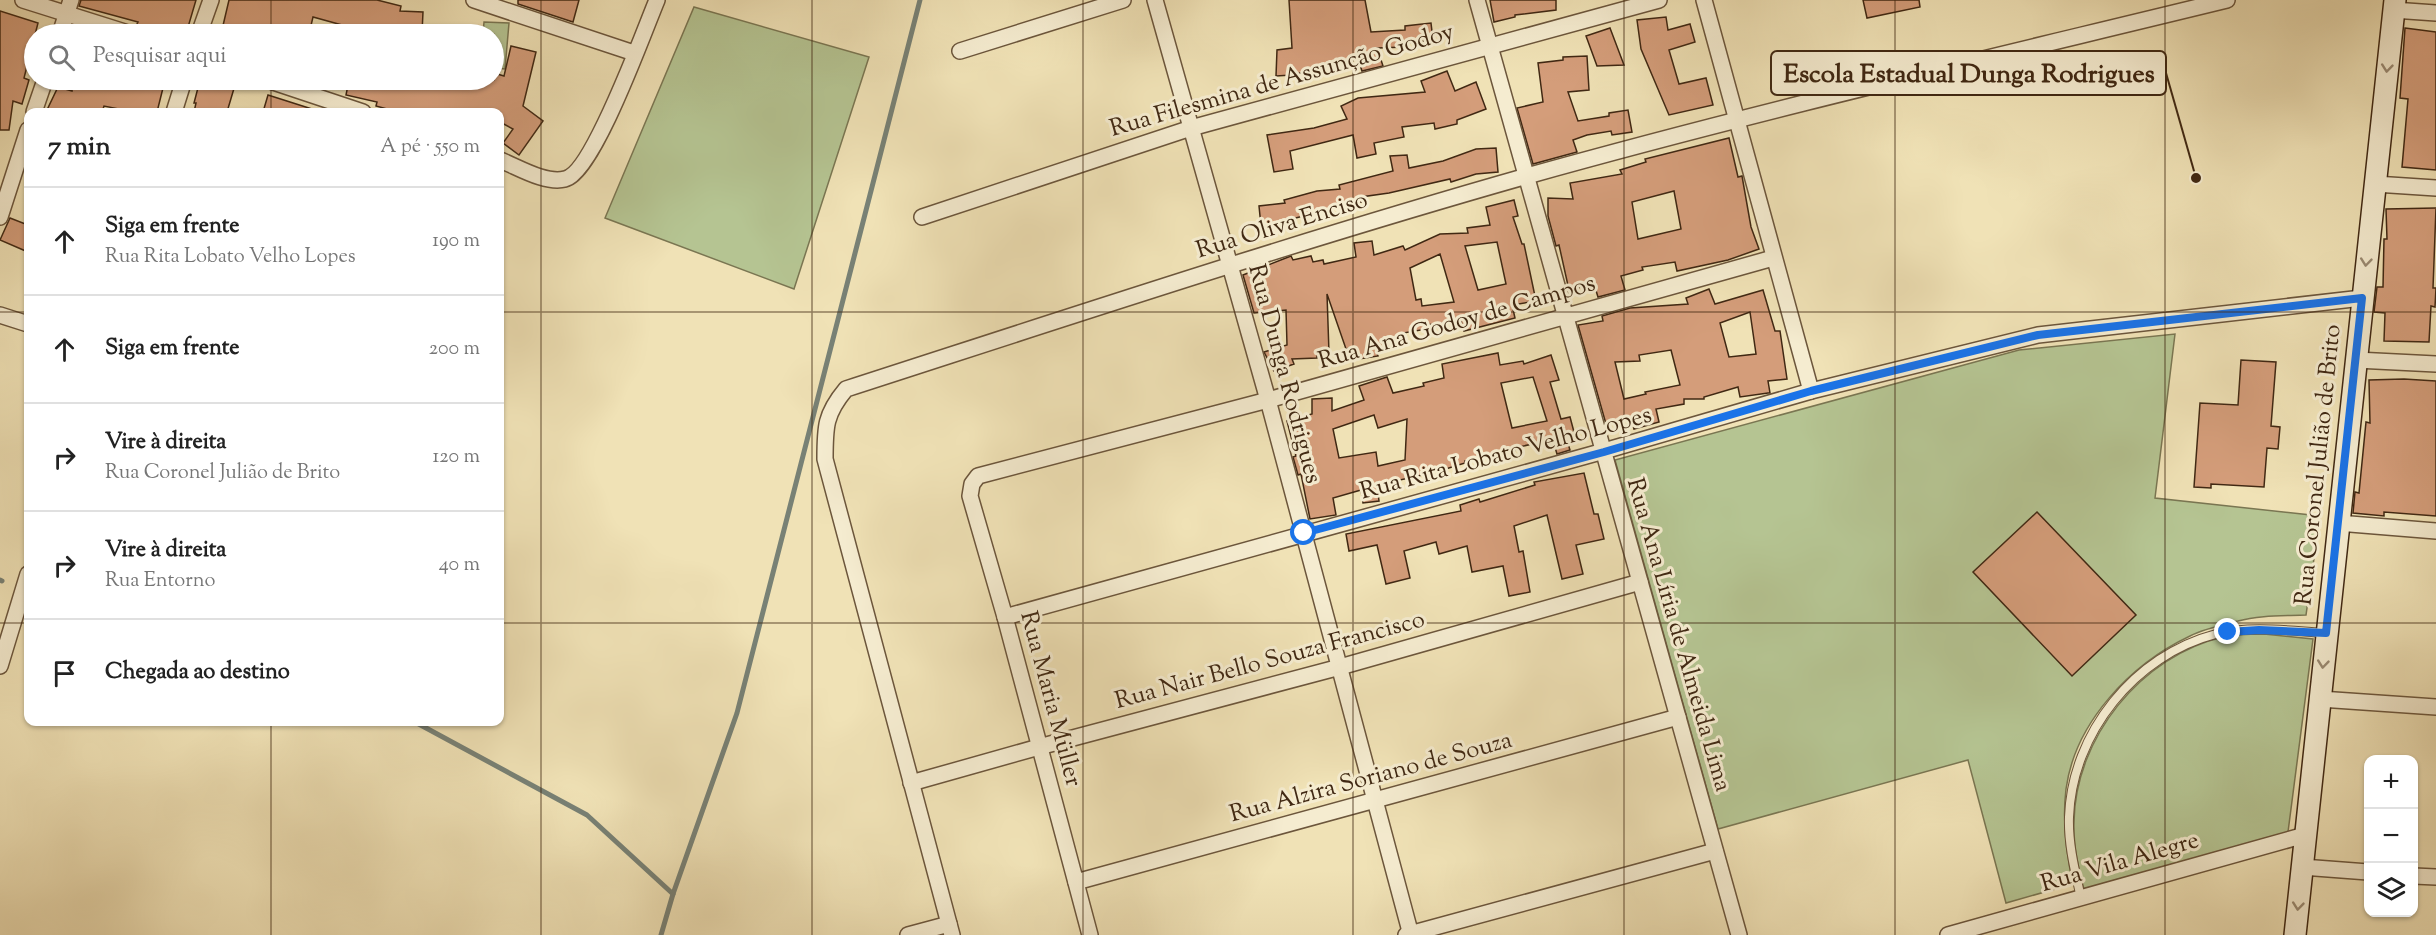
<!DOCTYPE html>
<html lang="pt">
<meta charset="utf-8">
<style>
:root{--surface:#fff;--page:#f2f2f2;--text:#222;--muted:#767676;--line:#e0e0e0}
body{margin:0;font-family:"Sorts Mill Goudy",serif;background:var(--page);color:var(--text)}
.controls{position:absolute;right:18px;bottom:18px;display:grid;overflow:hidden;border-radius:12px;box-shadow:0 2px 4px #0004}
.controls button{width:54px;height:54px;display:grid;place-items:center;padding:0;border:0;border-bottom:2px solid var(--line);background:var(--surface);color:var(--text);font:30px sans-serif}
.stop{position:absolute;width:18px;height:18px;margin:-14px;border:4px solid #1a73e8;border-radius:50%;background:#fff}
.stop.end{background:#1a73e8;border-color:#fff;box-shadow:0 2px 6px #0008}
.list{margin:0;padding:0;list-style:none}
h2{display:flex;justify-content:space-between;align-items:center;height:78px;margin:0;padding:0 24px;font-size:26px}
h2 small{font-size:20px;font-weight:400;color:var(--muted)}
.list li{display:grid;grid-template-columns:39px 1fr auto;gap:18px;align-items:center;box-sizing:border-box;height:108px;padding:0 24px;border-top:2px solid var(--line)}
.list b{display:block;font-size:22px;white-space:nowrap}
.list p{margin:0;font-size:20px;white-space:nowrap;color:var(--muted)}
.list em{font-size:20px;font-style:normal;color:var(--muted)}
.icon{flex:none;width:33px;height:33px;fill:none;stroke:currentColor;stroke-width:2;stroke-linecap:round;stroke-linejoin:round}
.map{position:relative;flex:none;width:2436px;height:935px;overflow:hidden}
.search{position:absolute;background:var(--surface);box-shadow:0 2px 4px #0004;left:24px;top:24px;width:480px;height:66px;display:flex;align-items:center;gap:15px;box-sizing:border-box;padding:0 21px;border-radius:33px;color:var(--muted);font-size:22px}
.panel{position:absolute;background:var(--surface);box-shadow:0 2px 4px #0004;left:24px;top:108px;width:480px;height:618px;border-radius:12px}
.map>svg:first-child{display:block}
.green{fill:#b5c492;stroke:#7a7652;stroke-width:1.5}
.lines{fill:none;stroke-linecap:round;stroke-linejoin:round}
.stream{stroke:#788175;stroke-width:5}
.building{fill:#d49d7a;stroke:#402813;stroke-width:1.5;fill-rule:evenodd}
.lane-casing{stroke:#6c563c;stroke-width:10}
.street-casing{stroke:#6c563c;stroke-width:18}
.secondary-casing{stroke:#402813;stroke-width:24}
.lane{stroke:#f5ecd0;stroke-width:8}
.street{stroke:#f5ecd0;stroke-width:15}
.secondary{stroke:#f5ecd0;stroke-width:21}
.oneway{stroke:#9a8a72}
.route{stroke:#1a73e8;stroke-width:8}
.grid{fill:none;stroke:#402813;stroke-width:1.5;stroke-opacity:0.55}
.labels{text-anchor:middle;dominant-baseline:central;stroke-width:6;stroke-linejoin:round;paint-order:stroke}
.street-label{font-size:24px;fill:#402813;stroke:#f5ecd0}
.leader{fill:none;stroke:#402813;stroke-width:2}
.callout-dot{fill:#402813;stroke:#f5ecd0;stroke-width:2}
.callout{fill:#f5ecd0;stroke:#402813;stroke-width:2}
.callout-label{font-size:26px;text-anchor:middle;font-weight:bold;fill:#402813}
</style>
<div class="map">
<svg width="2436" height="935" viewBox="0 0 2436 935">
<rect width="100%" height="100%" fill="#f0e2b6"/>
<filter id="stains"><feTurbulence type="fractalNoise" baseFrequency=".00333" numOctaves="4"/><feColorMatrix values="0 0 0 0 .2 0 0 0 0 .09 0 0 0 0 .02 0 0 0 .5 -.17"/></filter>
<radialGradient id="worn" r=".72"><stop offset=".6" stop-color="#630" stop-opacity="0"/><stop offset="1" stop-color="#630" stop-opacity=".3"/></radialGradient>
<g class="green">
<polygon points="694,7 869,57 794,289 605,218"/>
<polygon points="484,22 509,23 505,69 494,68 494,34 483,34"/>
<path d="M2175,334L2155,498L2320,516L2306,615C2284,616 2259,615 2238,621C2222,625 2204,629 2190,636C2131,664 2075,722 2066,789C2062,822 2066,853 2073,884L2006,903L1968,760L1718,829L1615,460L2019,350Z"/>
<path d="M2264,634L2313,639L2288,832L2085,894C2079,870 2073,846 2074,822C2075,738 2141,656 2223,637C2236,634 2250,634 2264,634Z"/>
</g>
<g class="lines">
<g class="stream">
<polyline points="0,580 2,581"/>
<polyline points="415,722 587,815 673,894"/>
<polyline points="661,935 673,894 737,713 920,0"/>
</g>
</g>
<g class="building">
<polygon points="81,0 196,0 186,34 161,34 139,28 136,26 138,22 79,6"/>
<polygon points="229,0 377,0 401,6 400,11 423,12 422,33 395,32 394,34 391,34 342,25 313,17 309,34 221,34"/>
<polygon points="518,0 579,0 573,22 518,4"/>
<polygon points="1289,0 1365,0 1371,32 1405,30 1405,26 1431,23 1433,40 1406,43 1406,47 1377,48 1383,66 1362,71 1358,59 1292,75 1276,76 1277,50 1292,48"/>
<polygon points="1490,0 1556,0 1556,10 1515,15 1515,17 1494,22"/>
<polygon points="1863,0 1919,0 1920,7 1867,18"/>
<polygon points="0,11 38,23 24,78 29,80 22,104 13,101 9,130 0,130"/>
<polygon points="1666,17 1668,30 1690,24 1695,42 1669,50 1679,84 1706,78 1713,105 1669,115 1641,49 1637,20"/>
<polygon points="1610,28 1624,65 1597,66 1586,36"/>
<polygon points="2405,28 2436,32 2436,170 2402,167 2408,99 2400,98"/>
<polygon points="511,46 536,52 523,106 543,121 519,155 503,143 513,129 500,122 500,112 398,112 376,106 377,102 346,95 349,80 494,80 494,73 504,76"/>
<polygon points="1587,56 1589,90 1568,92 1578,121 1609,116 1609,113 1628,110 1632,132 1612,135 1611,131 1587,135 1573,140 1577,152 1533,164 1517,108 1543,102 1538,63 1563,60 1563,57"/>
<polygon points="1447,71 1455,91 1476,82 1486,109 1457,120 1457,124 1435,129 1434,123 1402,127 1404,137 1374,143 1376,154 1357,158 1353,135 1290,151 1293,169 1274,172 1267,135 1314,128 1347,119 1341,106 1358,98 1425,92 1421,81"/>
<polygon points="73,80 165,80 157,112 134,112 104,106 102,112 46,112 58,87 72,91"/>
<polygon points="200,80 214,80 235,85 227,112 194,112 196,103 194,103"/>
<polygon points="268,95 312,109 311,112 263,112"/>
<path d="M1729,138L1738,177L1742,176L1751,227L1759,249L1728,260L1677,271L1675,262L1642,267L1643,270L1621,276L1625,290L1598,297L1594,284L1569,290L1559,245L1556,246L1548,216V198L1573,199L1570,183L1622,174L1620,170L1646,162L1645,159ZM1674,191L1681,229L1638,239L1632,202Z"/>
<polygon points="1496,148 1498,172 1476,174 1451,182 1450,179 1389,193 1361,197 1362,202 1334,206 1335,209 1323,211 1280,222 1281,224 1261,226 1259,206 1285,203 1284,200 1317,191 1340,189 1339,185 1393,171 1390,156 1407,155 1409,168 1443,161 1476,149"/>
<path d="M1514,200L1518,216L1513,217L1522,244H1524L1536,301L1512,305L1515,318L1464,331L1461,321L1426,325L1427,329L1403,333L1406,345L1377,353L1378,356L1353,360L1351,348L1346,349L1327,294L1329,353L1317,356V358L1292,359L1294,364L1274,371L1264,352L1287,345L1286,310L1254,313L1243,275L1291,256L1293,260L1311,256L1313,262L1323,260L1324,264L1356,257L1354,243L1372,241L1374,255L1403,246L1405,250L1440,234L1468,233L1467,228L1490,225L1486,207ZM1497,242L1506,284L1478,290L1465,246ZM1440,254L1454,302L1422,306L1421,299L1416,300L1410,268Z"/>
<polygon points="2436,208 2433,288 2436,288 2435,307 2431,306 2429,342 2384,341 2385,313 2374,312 2377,287 2383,287 2384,239 2387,239 2386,209"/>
<polygon points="10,218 28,225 28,252 0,240"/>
<path d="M1709,289L1715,304L1763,290L1775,331H1780L1787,379L1768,381L1770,393H1768L1740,397L1738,387L1704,397V399H1684V404L1656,409L1659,422L1634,429L1631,419L1606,424L1578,325L1603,321L1602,316L1630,308L1688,304L1686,298ZM1750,312L1756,354L1729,357L1720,323ZM1671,350L1680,385L1645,392L1646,394L1624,399L1615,362L1640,361L1639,355Z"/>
<path d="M1498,353L1500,365L1523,361L1524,364L1551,355L1559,380L1550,382L1561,419L1570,417L1574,432L1565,434L1570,450L1557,454L1552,437L1545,439L1546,441L1519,447L1520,449L1500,455L1465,461V463L1436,472L1377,485L1379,501L1363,503L1361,490L1333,498L1336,515L1310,519L1301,474L1298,475L1293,457L1296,456L1287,421L1312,414V399L1332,398V411L1364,400L1359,386L1387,377L1393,393L1424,386L1423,383L1444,378L1442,364ZM1533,377L1547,421L1512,428L1501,383ZM1374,415L1378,428L1407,419L1405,460L1378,466L1376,452L1339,458L1333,429Z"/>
<polygon points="2241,360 2276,362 2271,426 2280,427 2278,449 2267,448 2264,487 2211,484 2211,488 2194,487 2200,403 2238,405"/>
<polygon points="2404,379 2436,381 2436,516 2384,512 2384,516 2353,513 2355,492 2359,493 2366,422 2370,423 2369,380"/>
<polygon points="1584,473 1594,514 1598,514 1604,539 1576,545 1583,574 1562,579 1547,515 1514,526 1519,552 1523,551 1530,592 1509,596 1503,566 1472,572 1467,546 1439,554 1436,542 1404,551 1410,578 1386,584 1377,545 1349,551 1346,534 1461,511 1460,505 1479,499 1480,502 1535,485 1534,482"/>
<polygon points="2037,512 2136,615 2072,676 1973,572"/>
</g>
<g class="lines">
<defs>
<path id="lane" d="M2081,898C2075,871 2068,844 2069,817C2072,733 2135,655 2216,634C2251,625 2291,631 2326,633"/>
<g id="street">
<polyline points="23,0 131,34"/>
<polyline points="474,0 634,53"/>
<polyline points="1155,0 1268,400 1411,935"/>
<polyline points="1477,0 1739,935"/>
<polyline points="1704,0 1811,391"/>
<polyline points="2393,10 2436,13"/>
<polyline points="60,34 71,0"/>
<polyline points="199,34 211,0"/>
<polyline points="960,51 1123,0"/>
<polyline points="267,80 363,112"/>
<polyline points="34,112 45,80"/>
<polyline points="174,112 184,80"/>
<path d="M500,160C518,167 545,184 565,179C593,173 644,31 657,0"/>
<polyline points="2375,184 2436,188"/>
<polyline points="0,217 28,130"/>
<polyline points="922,217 1191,128 1659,0"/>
<polyline points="0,315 28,324"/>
<polyline points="2356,360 2436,364"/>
<polyline points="2338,523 2436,531"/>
<polyline points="1005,617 1604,451 1811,391 2038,335 2362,298"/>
<polyline points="0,666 28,574"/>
<polyline points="2320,699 2436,707"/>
<polyline points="911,783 1039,747 1340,667 1640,582"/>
<polyline points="2302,867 2368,872"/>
<polyline points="2414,876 2436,877"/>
<polyline points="1076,882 1678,717"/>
<polyline points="908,935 949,924"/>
<path d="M952,935L825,459C825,427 825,414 846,389C1072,316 1298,241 1527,176C1759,111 1993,57 2227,0"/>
<polyline points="1090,935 1005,617 970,496 972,484 978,476 1268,400 1773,258"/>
<polyline points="1406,935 1715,851"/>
<polyline points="1948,935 2305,835"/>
</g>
<polyline id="secondary" points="2295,935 2395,0"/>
</defs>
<use href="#lane" class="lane-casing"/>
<use href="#street" class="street-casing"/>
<use href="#secondary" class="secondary-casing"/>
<use href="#lane" class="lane"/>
<use href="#street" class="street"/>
<use href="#secondary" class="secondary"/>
</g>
<defs><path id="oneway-chevron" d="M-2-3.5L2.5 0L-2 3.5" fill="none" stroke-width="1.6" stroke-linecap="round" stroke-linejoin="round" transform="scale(1.5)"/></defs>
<g class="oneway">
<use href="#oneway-chevron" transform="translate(2387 68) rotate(96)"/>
<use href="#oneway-chevron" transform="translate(2366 262) rotate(96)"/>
<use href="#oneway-chevron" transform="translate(2323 664) rotate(96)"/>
<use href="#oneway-chevron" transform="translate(2298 906) rotate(96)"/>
</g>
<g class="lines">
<polyline class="route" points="1304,533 1604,452 1811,391 2038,335 2362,298 2326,633 2259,630 2228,632"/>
</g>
<path class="grid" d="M271,0V34M541,0V935M812,0V935M1083,0V935M1353,0V935M1624,0V935M1895,0V935M2165,0V935M271,80V112M0,312H28M500,312H2436M0,623H28M500,623H2436M271,722V935"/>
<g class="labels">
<g class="street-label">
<text transform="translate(1282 81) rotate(-16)">Rua Filesmina de Assunção Godoy</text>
<text transform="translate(1282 226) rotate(-17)">Rua Oliva Enciso</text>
<text transform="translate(1457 323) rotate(-16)">Rua Ana Godoy de Campos</text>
<text transform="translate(1284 374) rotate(75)">Rua Dunga Rodrigues</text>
<text transform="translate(1506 454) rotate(-15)">Rua Rita Lobato Velho Lopes</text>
<text transform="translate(2319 465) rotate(-84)">Rua Coronel Julião de Brito</text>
<text transform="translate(1678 635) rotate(74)">Rua Ana Líria de Almeida Lima</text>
<text transform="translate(1270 661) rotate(-15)">Rua Nair Bello Souza Francisco</text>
<text transform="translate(1050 699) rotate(75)">Rua Maria Müller</text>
<text transform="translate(1371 778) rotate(-15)">Rua Alzira Soriano de Souza</text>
<text transform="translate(2120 863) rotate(-16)">Rua Vila Alegre</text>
</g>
</g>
<path class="leader" d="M2196 178L2166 73"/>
<circle class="callout-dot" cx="2196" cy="178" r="6"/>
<rect class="callout" x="1771" y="51" width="395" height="44" rx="6"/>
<g class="callout-label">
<text x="1969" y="82">Escola Estadual Dunga Rodrigues</text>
</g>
<rect width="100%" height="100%" filter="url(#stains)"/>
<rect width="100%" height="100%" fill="url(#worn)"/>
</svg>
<div class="controls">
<button>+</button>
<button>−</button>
<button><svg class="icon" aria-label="layers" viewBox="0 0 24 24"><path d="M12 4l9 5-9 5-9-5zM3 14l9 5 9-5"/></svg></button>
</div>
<div class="stop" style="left:1304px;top:533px"></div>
<div class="stop end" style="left:2228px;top:632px"></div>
<div class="search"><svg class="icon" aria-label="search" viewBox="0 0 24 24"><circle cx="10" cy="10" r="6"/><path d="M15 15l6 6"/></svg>Pesquisar aqui</div>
<section class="panel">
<h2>7 min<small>A pé · 550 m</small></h2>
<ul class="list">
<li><svg class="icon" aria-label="ahead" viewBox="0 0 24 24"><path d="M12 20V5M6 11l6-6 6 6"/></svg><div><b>Siga em frente</b><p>Rua Rita Lobato Velho Lopes</p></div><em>190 m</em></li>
<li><svg class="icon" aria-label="ahead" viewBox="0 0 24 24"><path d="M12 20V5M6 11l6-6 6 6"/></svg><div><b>Siga em frente</b></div><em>200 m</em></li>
<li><svg class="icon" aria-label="right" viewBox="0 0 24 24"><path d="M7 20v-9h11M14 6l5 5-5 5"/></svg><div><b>Vire à direita</b><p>Rua Coronel Julião de Brito</p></div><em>120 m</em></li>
<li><svg class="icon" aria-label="right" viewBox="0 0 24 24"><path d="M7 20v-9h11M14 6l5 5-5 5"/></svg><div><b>Vire à direita</b><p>Rua Entorno</p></div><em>40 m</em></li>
<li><svg class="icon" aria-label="arrive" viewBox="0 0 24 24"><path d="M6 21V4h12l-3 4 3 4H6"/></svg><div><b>Chegada ao destino</b></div></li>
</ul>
</section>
</div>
